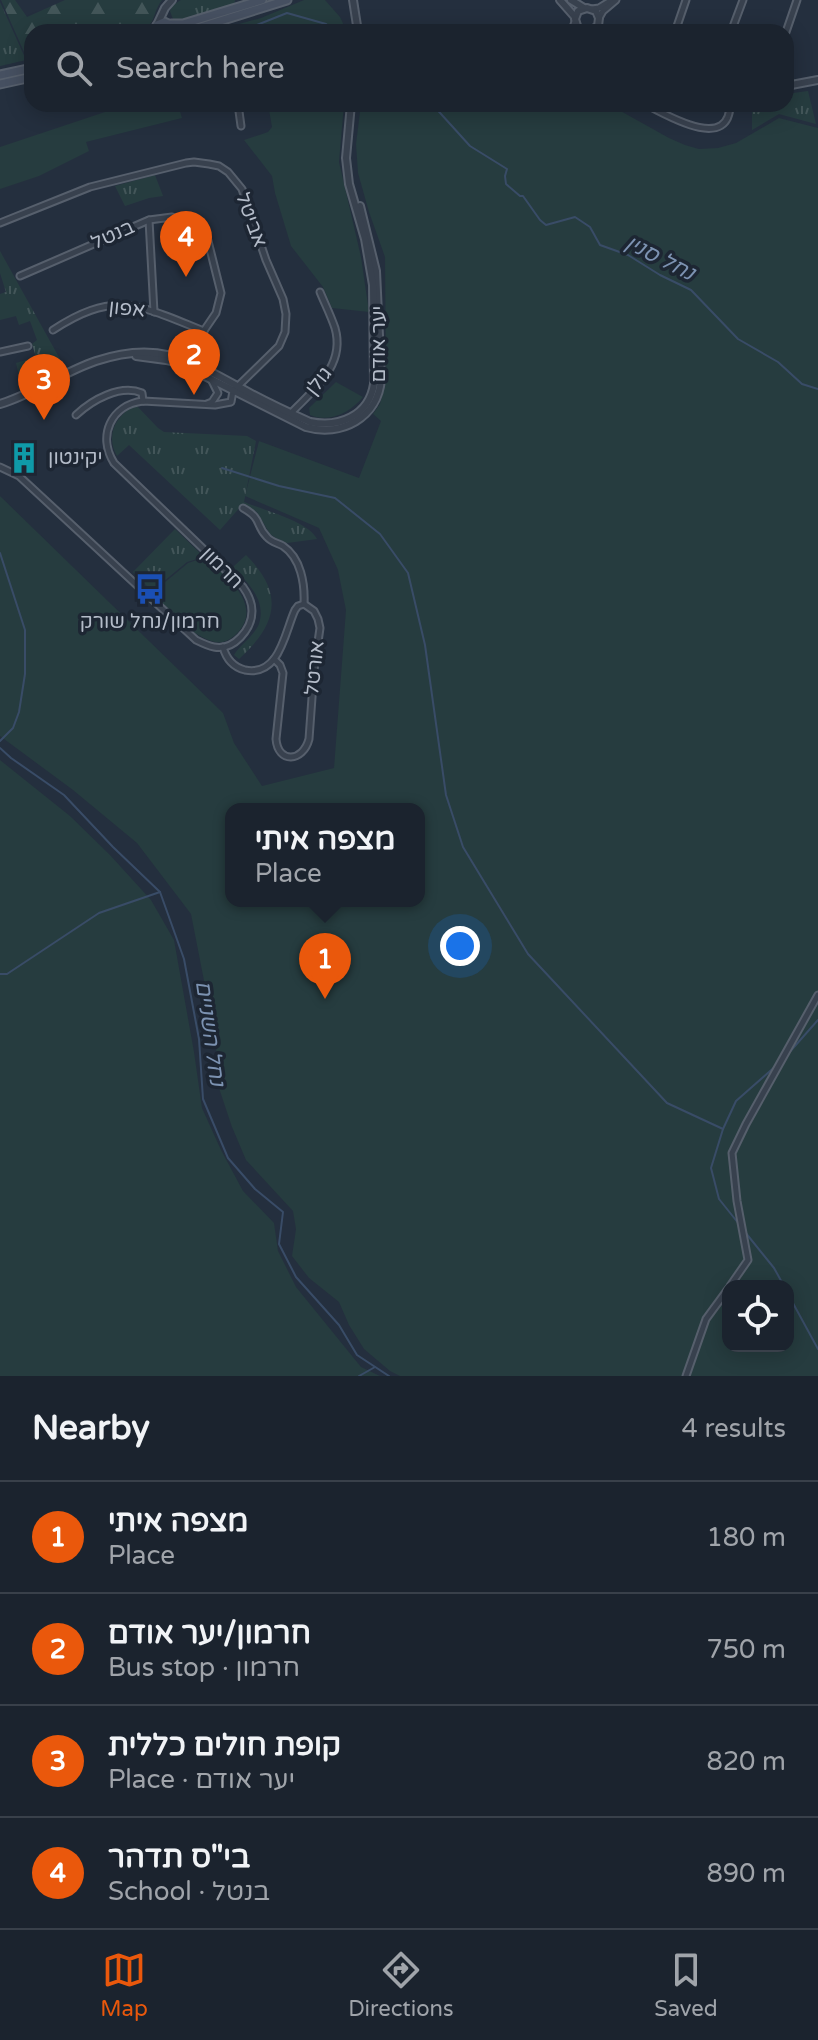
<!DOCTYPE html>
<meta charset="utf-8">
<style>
:root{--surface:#1b232e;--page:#282f3a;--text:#f1f3f6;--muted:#a0a4aa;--line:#39404a;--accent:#ea580c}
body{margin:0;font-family:"Varela Round","Noto Sans Hebrew",sans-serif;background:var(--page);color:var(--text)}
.controls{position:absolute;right:24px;bottom:24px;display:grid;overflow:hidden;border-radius:16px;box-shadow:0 4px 20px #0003}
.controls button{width:72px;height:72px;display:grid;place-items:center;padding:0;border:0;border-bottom:2px solid var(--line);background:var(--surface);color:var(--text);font:40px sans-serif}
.you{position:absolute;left:460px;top:946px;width:28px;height:28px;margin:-20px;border:6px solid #fff;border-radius:50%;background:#1a73e8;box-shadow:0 0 0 12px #1a73e833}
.badge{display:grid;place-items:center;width:52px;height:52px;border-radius:50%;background:var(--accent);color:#fff;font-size:26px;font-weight:700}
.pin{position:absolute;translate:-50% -66px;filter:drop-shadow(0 2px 4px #0008)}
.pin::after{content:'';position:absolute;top:42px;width:28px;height:24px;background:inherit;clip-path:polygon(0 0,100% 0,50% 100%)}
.popup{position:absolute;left:225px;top:803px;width:200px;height:104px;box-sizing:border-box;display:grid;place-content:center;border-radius:16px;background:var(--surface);filter:drop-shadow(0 2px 6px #0005);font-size:26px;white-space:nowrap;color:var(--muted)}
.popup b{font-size:30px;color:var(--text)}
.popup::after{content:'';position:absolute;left:50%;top:100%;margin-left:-16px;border:16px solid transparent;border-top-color:var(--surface)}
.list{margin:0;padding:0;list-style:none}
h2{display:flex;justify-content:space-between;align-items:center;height:104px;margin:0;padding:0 32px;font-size:34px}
h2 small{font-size:26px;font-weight:400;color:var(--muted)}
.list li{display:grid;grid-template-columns:52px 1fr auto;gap:24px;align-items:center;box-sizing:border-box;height:112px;padding:0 32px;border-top:2px solid var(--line)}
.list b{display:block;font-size:30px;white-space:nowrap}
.list p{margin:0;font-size:26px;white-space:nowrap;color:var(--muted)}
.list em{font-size:26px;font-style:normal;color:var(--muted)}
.icon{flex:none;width:44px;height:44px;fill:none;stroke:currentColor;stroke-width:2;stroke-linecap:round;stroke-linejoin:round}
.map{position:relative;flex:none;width:818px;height:1376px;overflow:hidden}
.search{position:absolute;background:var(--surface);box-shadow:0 4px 20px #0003;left:24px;right:24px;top:24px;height:88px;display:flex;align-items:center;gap:20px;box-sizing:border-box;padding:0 28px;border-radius:24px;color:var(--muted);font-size:30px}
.sheet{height:552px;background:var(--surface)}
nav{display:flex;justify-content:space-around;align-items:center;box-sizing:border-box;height:112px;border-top:2px solid var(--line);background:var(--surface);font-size:22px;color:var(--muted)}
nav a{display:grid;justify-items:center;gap:4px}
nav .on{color:var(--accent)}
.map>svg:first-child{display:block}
.green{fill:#263c3f;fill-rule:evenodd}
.forest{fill:url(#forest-firs)}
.park{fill:url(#park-tufts)}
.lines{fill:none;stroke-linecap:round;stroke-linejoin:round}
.stream{stroke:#394c67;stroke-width:2}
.minor-casing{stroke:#565f6c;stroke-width:9}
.tertiary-casing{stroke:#565f6c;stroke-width:10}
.secondary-casing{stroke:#565f6c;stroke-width:11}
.minor{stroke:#38414e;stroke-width:5}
.tertiary{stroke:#38414e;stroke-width:6}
.secondary{stroke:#465061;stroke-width:7}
.labels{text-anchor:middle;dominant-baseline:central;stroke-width:7;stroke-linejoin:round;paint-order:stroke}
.street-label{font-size:20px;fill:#b4bcc9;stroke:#1d2633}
.poi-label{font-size:20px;fill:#b4bcc9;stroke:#1d2633;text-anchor:start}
.water-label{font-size:22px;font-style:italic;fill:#7c92b1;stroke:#1d2633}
</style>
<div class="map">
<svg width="818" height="1376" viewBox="0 0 818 1376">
<defs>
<pattern id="forest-firs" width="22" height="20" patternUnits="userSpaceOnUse" patternTransform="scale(2)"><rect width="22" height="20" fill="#263c3f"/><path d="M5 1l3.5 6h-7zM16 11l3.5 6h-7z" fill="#435659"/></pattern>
<pattern id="park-tufts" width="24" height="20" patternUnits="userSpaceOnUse" patternTransform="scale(2)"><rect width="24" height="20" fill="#263c3f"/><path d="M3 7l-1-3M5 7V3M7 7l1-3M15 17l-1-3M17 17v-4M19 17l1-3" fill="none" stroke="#435659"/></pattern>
</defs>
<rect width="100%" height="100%" fill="#242f3e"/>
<g class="green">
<polygon points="304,0 325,0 340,17 347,32 210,32 261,18"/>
<polygon points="129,104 178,104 182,118 86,142 89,151 39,176 0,189 0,147"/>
<polygon points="268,104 344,104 339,162 361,257 369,312 332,308 323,287 291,246 275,193 272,176 244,140 268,132 272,127"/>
<path d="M361,104H608L669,138L685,145L699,149L718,148L736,143L779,118L818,128V1376H400L390,1371L364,1349L349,1325L339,1302L309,1278L292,1256L296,1229L293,1211L246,1160L232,1127L217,1082L216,1042L191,914L137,843L73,790L0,736V496L223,713L234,743L262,786L334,768L346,610L338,570L319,528L245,496L259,441L359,478L381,421L373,414L380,404L386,378L385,257L369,212L358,173L356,144ZM231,809H419V901H231ZM728,1286H788V1346H728Z"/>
<path d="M336,382L363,397C350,413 329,423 310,415L309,408Z"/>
<path d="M203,555C224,575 268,606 234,636C227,642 220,644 211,641C188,633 169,610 152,593L188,563L200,559Z"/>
<polygon points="0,760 70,816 110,855 151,900 174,940 194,1052 202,1108 221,1150 243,1191 274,1223 278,1251 296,1287 361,1367 380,1376 0,1376"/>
</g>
<path class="forest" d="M1,0H15L27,17L65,0H162C151,14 157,27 137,32H32V59L28,61Z"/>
<g class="park">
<polygon points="181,0 235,0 234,5 181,20 173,19 170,11 173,5"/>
<polygon points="0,2 26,60 0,66"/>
<polygon points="808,91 816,124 779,114 752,130 752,104 786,104 786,94"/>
<polygon points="155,175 163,196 149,198 125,206 115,186"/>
<polygon points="0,251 66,370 23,392 16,363 36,357 32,344 37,340 30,321 19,325 16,316 0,320 0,294 6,292 0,273"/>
<path d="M136,405L158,428L164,432L247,436L256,441L244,502C263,510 308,521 317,539L287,543L276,538L270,534L257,512L242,505L220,530L129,445L117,456C105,435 116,415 136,405Z"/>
<polygon points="175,529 202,555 200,558 187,562 152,591 133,572"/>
<path d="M246,555C285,594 277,624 239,659L234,655C241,644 254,636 259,624C267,600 247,582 233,567Z"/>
</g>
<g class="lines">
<g class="stream">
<polyline points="239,32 287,13 326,24 334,32"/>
<polyline points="432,104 470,146 507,169 505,176 506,184 520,196 523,196 540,220 546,225 575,217 590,227 600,245 628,255 660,275 691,290 738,339 778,362 802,384 818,389"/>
<polyline points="222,468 279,486 335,498 380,534 408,573 425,645 446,795 463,847 528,954 667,1103 723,1129"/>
<polyline points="0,553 25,630 25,674 19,712 13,728 0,741"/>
<polyline points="0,748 11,758 64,795 113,847 160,892 184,959 199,1039 203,1099 228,1158 255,1189 283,1212 279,1244 296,1277 339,1325 357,1355 389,1376"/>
<polyline points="0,974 7,974 99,913 160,892"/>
<polyline points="787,1055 818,1020"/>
<polyline points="739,1224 719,1199 711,1168 723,1129 736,1101 777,1065"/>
<polyline points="745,1232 774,1268 784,1286"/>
<polyline points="788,1294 818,1349"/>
<polyline points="359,1376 375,1367"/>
</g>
<defs>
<g id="minor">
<polyline points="592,9 599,8 612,0"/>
<polyline points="599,18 603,11 616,0"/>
<polyline points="571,32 575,22"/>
<polyline points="675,32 686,0"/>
<polyline points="731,32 743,0"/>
<polyline points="786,32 797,0"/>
<polyline points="238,104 241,126"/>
<path d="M645,104C666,115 730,153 730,104"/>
<polyline points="68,105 72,104"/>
<polyline points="149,220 154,312"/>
<path d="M0,223L90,187L186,163L194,162L209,164L219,166L228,172L242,189L266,260L283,299L286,314L285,332L279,346L233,391L231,402L215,405L143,401C111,405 97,436 114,463L243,587C248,594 252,602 252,611C252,629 234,651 214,647C208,646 202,643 196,640L19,476L0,467"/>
<polyline points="20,276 149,220 172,217 192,223 206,233 221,293 216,313 184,360"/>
<path d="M53,330C115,289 141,306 204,331"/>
<polyline points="0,352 28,346"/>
<polyline points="207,404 212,402 218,393 212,381"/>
<path d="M290,414C313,390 346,366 335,328C331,316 325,304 320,292"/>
<path d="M76,415C92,400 120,384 142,393L143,401"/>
<path d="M243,508C263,519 255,525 267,537C271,542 278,543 283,546C301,558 305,584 304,604"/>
<path d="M223,647C226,658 233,667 245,670C280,677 285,631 295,610L298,606L304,604"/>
<path d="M274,659L280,665L283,673L276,739C278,764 303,762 309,739L314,670L320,628L318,619L314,611L304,604"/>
<polyline points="730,1286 748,1260 737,1201 732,1153 746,1124 818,995"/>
<polyline points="686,1376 706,1319 728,1289"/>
</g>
<g id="tertiary">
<polyline points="353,0 358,32"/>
<polyline points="560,0 575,17"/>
<polyline points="571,0 584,8"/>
<polyline points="157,25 165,8 172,0"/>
<polyline points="585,32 578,29 575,19 578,11 587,8 596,11 599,18 598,26 589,32"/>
<polyline points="786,86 818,80"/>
<path d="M136,356L166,360L179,363L306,427C341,437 378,418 381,379L376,271L360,206"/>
<path d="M0,404C34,394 63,372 96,361C156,341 186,358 237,386C260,399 285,411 310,422C339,428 369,416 374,384L373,285L365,239L349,184L346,158L351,104"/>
</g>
<g id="secondary">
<polyline points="171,24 183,24 262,0"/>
<polyline points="154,32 157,25 164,22 172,26 175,32"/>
<polyline points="185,32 287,0"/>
<polyline points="0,75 32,68"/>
<polyline points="0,84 32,77"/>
</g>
</defs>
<use href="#minor" class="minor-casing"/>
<use href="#tertiary" class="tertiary-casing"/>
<use href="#secondary" class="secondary-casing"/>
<use href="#minor" class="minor"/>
<use href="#tertiary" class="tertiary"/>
<use href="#secondary" class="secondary"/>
</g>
<defs>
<symbol id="building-bare" viewBox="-9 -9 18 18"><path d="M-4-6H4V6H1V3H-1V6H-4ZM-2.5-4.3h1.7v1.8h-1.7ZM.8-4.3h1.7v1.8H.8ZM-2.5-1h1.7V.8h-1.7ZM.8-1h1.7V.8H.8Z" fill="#0f9aa8" stroke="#1d2633" stroke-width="2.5" paint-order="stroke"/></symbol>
<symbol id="bus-bare" viewBox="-9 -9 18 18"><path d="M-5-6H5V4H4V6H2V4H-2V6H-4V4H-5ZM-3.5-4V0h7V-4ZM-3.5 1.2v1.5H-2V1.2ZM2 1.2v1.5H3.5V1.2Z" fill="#1a4fb4" stroke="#1d2633" stroke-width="2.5" paint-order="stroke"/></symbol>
</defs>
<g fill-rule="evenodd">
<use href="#building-bare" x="2" y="436" width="44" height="44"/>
<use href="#bus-bare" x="128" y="567" width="44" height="44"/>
</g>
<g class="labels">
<g class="street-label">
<text transform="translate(251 220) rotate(70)">אביטל</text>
<text transform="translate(113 235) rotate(-24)">בנטל</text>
<text transform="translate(127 309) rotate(6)">אפון</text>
<text transform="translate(379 344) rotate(-90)">יער אודם</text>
<text transform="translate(319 381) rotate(-52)">גולן</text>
<text transform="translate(222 568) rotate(45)">חרמון</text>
<text transform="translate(315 668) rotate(-84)">אורטל</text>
</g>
<g class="poi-label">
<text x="48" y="458">יקינטון</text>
<text x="150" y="622" text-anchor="middle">חרמון/נחל שורק</text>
</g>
<g class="water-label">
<text transform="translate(660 258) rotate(27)">נחל סנין</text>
<text transform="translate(210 1033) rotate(82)">נחל השניים</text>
</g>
</g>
</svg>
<div class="controls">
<button><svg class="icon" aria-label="locate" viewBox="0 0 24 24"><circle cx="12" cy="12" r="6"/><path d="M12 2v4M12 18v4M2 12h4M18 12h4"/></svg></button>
</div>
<div class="you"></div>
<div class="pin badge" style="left:325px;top:999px">1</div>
<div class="popup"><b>מצפה איתי</b>Place</div>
<div class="pin badge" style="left:194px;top:395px">2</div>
<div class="pin badge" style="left:44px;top:420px">3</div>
<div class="pin badge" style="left:186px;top:277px">4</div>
<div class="search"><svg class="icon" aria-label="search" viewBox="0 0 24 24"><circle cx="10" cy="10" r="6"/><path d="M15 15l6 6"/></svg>Search here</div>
</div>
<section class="sheet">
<h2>Nearby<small>4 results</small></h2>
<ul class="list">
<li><span class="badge">1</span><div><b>מצפה איתי</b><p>Place</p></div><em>180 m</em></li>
<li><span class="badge">2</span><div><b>חרמון/יער אודם</b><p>Bus stop · חרמון</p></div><em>750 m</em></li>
<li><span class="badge">3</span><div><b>קופת חולים כללית</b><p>Place · יער אודם</p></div><em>820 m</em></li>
<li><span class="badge">4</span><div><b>בי&quot;ס תדהר</b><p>School · בנטל</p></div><em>890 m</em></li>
</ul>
</section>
<nav>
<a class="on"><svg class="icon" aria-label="map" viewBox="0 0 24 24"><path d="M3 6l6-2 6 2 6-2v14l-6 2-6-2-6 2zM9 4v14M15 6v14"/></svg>Map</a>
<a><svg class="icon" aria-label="directions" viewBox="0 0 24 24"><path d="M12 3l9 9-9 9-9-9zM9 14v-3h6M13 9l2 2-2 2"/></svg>Directions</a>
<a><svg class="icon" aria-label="saved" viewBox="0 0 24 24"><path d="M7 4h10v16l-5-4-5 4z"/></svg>Saved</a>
</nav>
